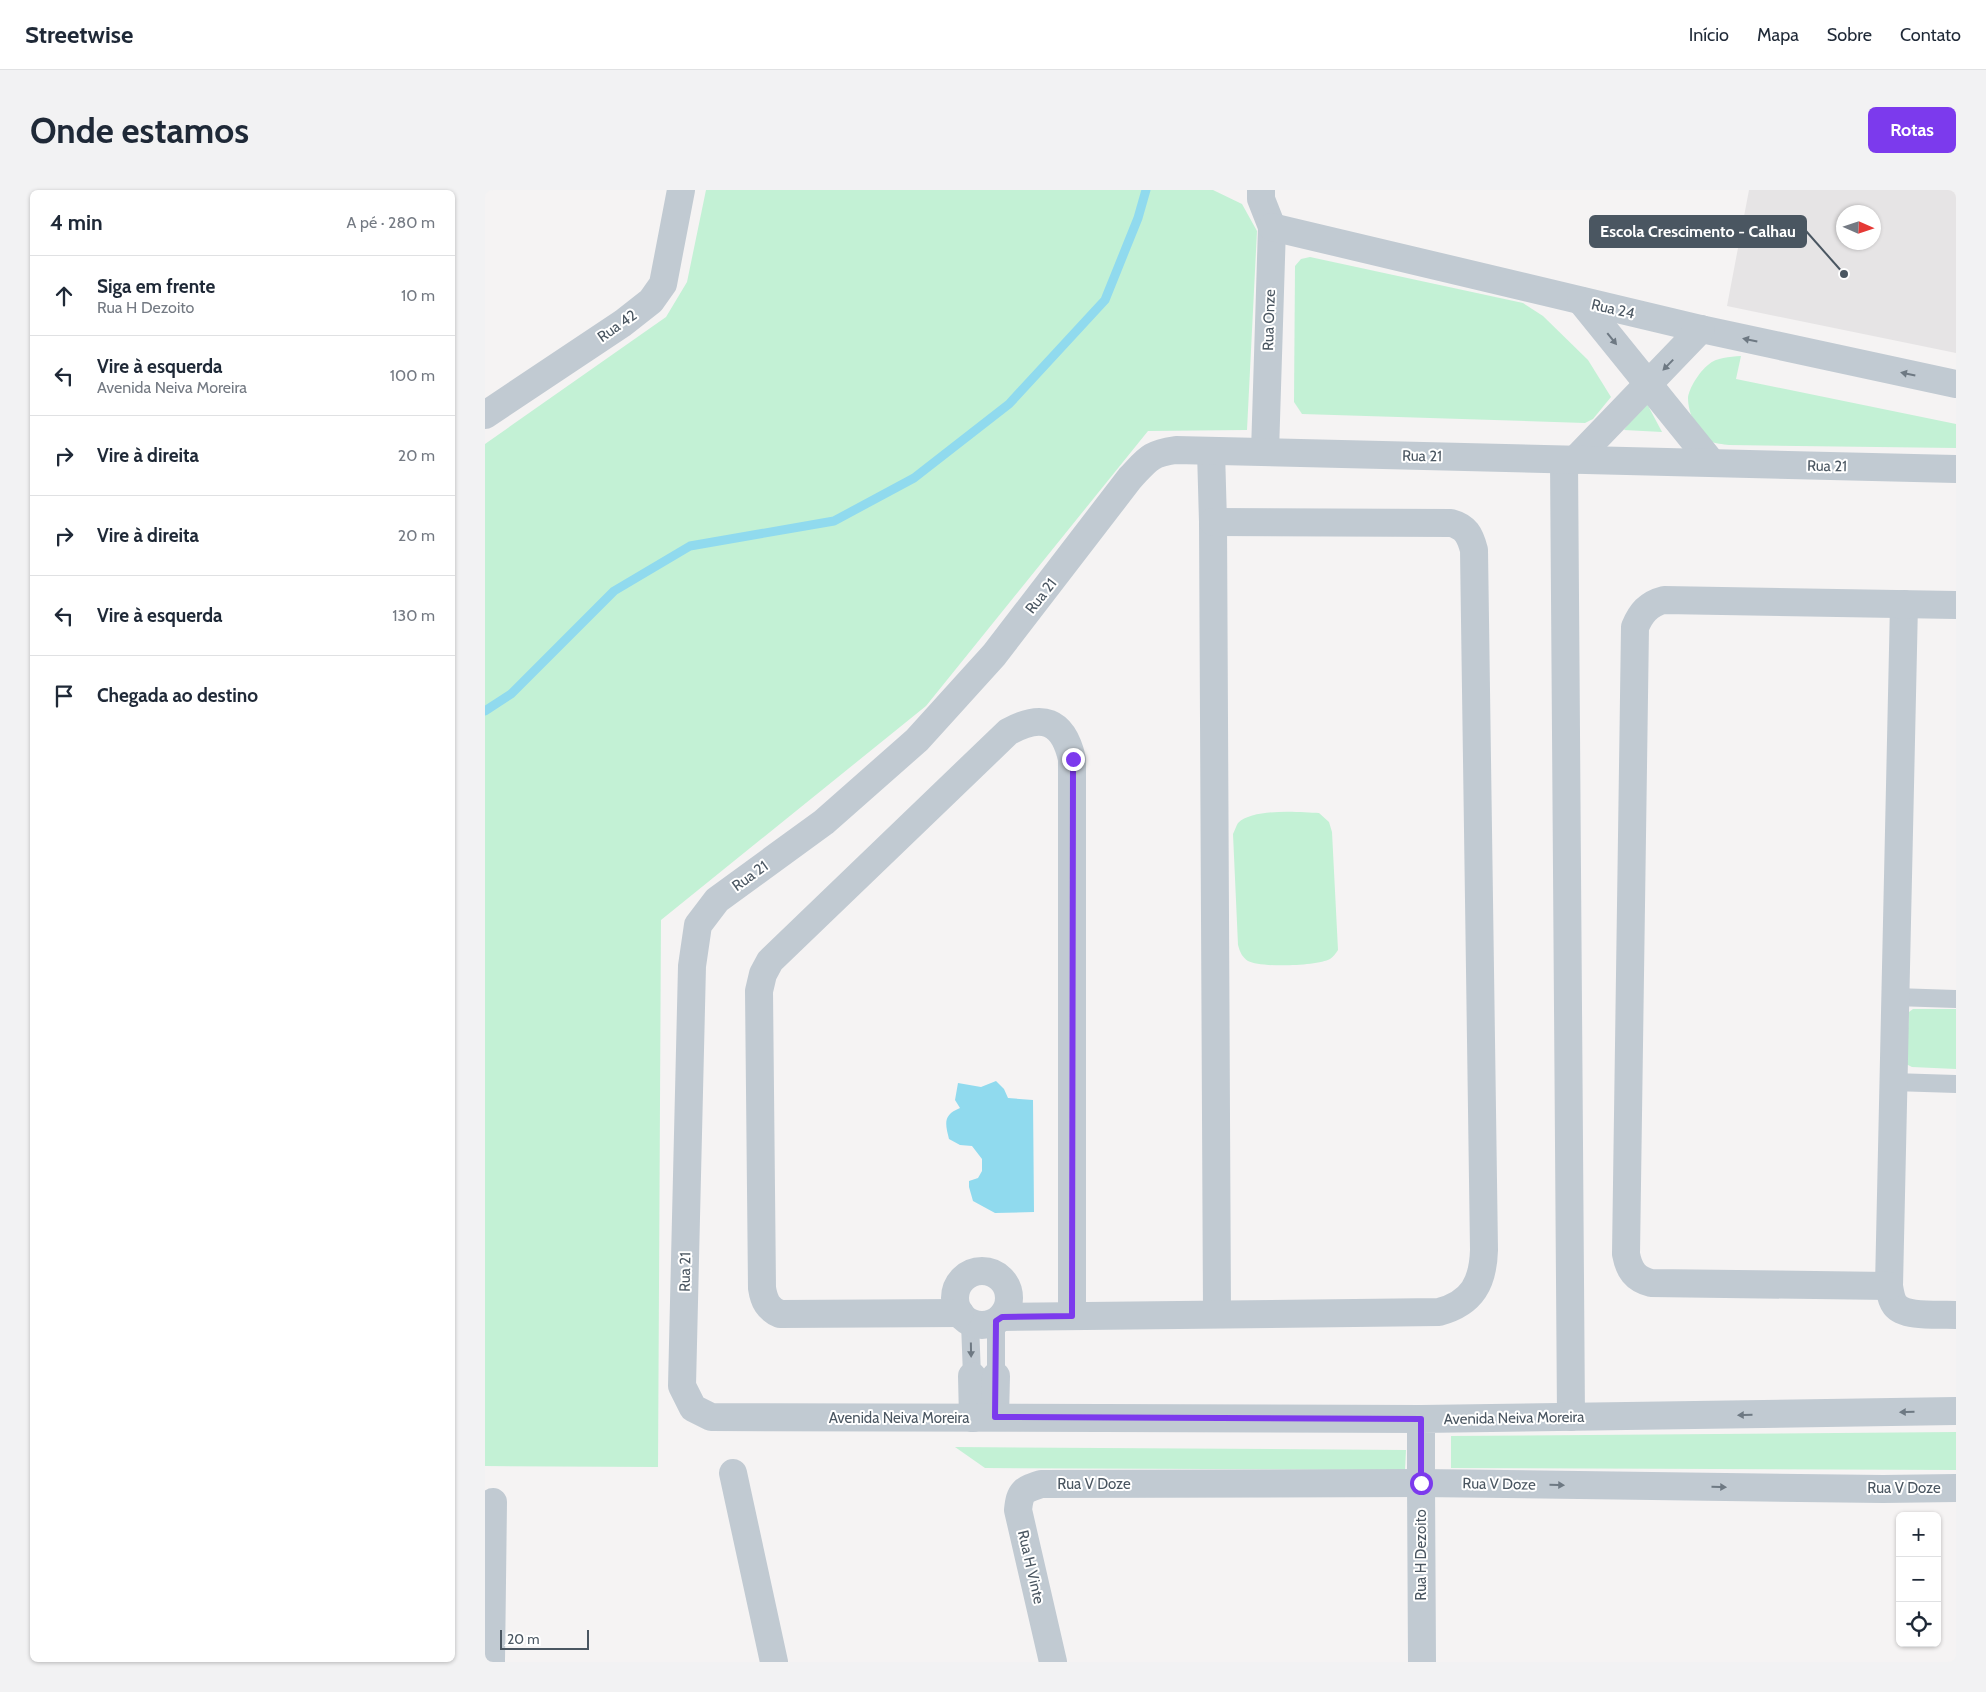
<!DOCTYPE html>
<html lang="pt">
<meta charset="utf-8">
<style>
:root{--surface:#fff;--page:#f2f2f3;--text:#1f2937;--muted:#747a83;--line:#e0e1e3;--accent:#7c3aed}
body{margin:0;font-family:Cabin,sans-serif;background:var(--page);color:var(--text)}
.controls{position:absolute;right:15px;bottom:15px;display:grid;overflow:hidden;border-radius:8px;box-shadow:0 1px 4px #0004}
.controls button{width:45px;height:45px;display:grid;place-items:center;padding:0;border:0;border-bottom:1px solid var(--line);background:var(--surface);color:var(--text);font:25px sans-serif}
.compass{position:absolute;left:1351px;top:15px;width:45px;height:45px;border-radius:50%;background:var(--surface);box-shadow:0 1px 4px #0004;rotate:93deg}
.scale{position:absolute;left:15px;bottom:12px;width:89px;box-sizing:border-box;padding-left:5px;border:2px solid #4a5661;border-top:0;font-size:14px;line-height:18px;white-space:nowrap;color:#4a5661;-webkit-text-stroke:4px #fff;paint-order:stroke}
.stop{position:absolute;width:15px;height:15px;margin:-11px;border:4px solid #7c3aed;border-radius:50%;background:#fff}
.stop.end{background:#7c3aed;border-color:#fff;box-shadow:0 1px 5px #0008}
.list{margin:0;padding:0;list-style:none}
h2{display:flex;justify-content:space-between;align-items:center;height:65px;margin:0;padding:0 20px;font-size:21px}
h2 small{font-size:16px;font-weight:400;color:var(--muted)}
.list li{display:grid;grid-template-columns:32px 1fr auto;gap:15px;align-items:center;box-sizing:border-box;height:80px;padding:0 20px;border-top:1px solid var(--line)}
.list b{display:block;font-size:19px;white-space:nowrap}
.list p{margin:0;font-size:16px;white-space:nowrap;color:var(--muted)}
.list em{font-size:16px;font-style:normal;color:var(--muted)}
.icon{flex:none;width:28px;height:28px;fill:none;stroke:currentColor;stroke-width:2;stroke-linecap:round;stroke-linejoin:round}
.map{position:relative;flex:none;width:1471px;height:1472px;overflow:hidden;border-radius:8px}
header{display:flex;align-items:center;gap:30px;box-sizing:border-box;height:70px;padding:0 25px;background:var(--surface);border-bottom:1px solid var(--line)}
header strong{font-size:24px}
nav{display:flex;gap:28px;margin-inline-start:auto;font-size:18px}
.intro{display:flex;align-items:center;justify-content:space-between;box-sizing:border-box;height:120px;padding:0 30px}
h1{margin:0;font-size:35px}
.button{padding:12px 22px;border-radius:8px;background:var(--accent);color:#fff;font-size:18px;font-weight:700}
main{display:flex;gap:30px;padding:0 30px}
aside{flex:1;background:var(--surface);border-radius:8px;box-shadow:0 1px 4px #0004}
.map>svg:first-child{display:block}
.education{fill:#e6e4e5;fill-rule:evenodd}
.green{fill:#c3f1d5}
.water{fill:#90daee}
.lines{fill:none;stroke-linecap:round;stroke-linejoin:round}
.stream{stroke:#90daee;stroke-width:9}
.service{stroke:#c1cad2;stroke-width:18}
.minor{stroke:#c1cad2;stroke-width:28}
.tertiary{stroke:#c1cad2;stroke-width:28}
.oneway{fill:#6e7983}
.route{stroke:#7c3aed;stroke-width:6}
.labels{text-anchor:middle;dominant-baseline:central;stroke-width:4;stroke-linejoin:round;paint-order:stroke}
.street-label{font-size:15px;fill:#4a5661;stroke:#fff}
.leader{fill:none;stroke:#4a5661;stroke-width:2}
.callout-dot{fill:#4a5661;stroke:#fff;stroke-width:2}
.callout{fill:#4a5661;stroke:#4a5661;stroke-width:2}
.callout-label{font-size:16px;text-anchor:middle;font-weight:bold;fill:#fff}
</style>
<header>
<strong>Streetwise</strong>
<nav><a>Início</a><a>Mapa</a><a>Sobre</a><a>Contato</a></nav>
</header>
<div class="intro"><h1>Onde estamos</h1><a class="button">Rotas</a></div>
<main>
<aside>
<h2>4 min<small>A pé · 280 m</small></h2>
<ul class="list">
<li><svg class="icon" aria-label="ahead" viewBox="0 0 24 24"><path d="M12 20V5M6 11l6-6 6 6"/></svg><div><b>Siga em frente</b><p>Rua H Dezoito</p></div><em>10 m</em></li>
<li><svg class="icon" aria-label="left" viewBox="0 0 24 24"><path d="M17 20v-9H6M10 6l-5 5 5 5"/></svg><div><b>Vire à esquerda</b><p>Avenida Neiva Moreira</p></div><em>100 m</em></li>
<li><svg class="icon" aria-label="right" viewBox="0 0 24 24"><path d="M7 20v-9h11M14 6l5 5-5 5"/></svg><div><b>Vire à direita</b></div><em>20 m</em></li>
<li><svg class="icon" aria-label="right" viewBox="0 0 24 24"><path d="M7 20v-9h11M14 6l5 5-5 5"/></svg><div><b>Vire à direita</b></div><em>20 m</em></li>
<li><svg class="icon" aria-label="left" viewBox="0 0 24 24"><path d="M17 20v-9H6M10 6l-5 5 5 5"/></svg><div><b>Vire à esquerda</b></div><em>130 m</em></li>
<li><svg class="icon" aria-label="arrive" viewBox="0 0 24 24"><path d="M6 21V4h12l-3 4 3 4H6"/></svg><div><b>Chegada ao destino</b></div></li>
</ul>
</aside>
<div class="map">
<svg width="1471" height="1472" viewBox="0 0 1471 1472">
<rect width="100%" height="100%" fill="#f5f3f3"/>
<path class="education" d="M1264,0H1471V163L1242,116ZM1358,22H1388V52H1358Z"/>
<g class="green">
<polygon points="221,0 728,0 757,14 772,41 762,240 663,241 441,516 176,730 173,1277 0,1276 0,254 181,127 202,92"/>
<polygon points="825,67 1038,113 1058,126 1103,170 1126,207 1108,229 1100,233 817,224 809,212 810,76 816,69"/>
<path d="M1256,166L1251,189L1471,234V258L1244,255C1238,254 1230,254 1225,251C1212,243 1203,223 1203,208C1204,198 1215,181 1223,175C1232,167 1244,167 1256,166Z"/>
<polygon points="1160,210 1177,242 1139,240"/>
<path d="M834,623L844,632L847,642L853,760C851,763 848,767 845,769C832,776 776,778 763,771C757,767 755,762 753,755L748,644C750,640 751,636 753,633C768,618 814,622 834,623Z"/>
<polygon points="1428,819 1471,819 1471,879 1427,877 1421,874 1424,822"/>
<polygon points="1471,1242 1471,1280 966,1278 966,1246"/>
<polygon points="470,1257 921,1260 920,1280 500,1278"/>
</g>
<path class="water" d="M511,891L519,899L523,908L548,910L549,1022L510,1023L488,1011L484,997V991L493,988L497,981V969L487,956L475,955L464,949C460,933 458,925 475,918L470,910L473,893L496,897Z"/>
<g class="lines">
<polyline class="stream" points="0,521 26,504 129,401 205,356 349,331 429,288 524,214 620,110 653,28 661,0"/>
<g class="service">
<polyline points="1410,807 1471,809"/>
<polyline points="1408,892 1471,894"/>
<polyline points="485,1133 487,1186"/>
<polyline points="511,1186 511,1131"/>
</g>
<g class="minor">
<polyline points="776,0 776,9 787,37 780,262"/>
<polyline points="787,37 1216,139 1471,194"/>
<polyline points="1096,111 1227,273"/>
<polyline points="0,225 138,133 166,111 178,94 196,0"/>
<polyline points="726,261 728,332 732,1123"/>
<polyline points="1079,270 1086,1227"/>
<polyline points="1090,270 1216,139"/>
<path d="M1419,414L1404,1096C1405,1102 1406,1110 1410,1115C1420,1128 1455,1124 1471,1125"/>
<circle cx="497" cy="1108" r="27"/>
<path d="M1404,1096L1166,1093C1150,1089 1144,1080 1141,1064L1150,437C1156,423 1163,414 1179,410L1471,415"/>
<path d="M475,1123L295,1124C283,1119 279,1111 277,1098L274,801L278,784L285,771L523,542C557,523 578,530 587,569V1126"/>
<path d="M517,1127L954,1122C988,1113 998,1092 999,1060L989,360C985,345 981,337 966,333L728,332"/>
<polyline points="487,1186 488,1228"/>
<polyline points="510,1227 511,1186"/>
<path d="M936,1229L226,1227L208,1218L197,1196L207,776L213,735L232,710L339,632L432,550L509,465L645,288C663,269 664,264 691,260L1471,279"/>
<polyline points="248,1283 289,1472"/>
<polyline points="936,1293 937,1472"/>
<polyline points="6,1472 8,1312"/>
</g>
<g class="tertiary">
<polyline points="936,1293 936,1229 1471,1221"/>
<path d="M568,1472L533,1320C535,1301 538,1300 556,1294L936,1293L1398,1299L1471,1298"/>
</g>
</g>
<defs><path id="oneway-solid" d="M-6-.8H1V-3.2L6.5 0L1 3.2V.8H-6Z" transform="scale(1.25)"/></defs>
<g class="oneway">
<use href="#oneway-solid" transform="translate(1127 149) rotate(51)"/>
<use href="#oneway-solid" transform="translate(1265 150) rotate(-168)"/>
<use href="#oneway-solid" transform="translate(1183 175) rotate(134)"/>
<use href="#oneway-solid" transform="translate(1423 184) rotate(-168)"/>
<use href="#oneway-solid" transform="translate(486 1160) rotate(89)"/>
<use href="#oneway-solid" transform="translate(1422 1222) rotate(179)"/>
<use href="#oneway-solid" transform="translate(1260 1225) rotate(179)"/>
<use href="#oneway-solid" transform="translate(1072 1295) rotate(1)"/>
<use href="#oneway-solid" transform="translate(1234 1297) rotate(1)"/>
</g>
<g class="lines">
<polyline class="route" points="588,569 587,1126 517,1127 511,1131 510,1227 936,1229 936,1293"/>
</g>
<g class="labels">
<g class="street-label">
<text transform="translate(1128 119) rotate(13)">Rua 24</text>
<text transform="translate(784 130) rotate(-88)">Rua Onze</text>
<text transform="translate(132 136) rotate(-35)">Rua 42</text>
<text transform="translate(937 266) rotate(1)">Rua 21</text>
<text transform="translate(1342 276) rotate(1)">Rua 21</text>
<text transform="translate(556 406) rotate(-52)">Rua 21</text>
<text transform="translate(265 686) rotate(-36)">Rua 21</text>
<text transform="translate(200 1082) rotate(-89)">Rua 21</text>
<text x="414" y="1228">Avenida Neiva Moreira</text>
<text transform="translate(1029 1228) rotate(-1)">Avenida Neiva Moreira</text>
<text x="609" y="1294">Rua V Doze</text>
<text transform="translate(1014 1294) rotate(1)">Rua V Doze</text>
<text x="1419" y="1298">Rua V Doze</text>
<text transform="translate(936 1365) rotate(-90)">Rua H Dezoito</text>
<text transform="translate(546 1377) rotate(77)">Rua H Vinte</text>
</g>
</g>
<path class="leader" d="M1359 84L1321 41"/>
<circle class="callout-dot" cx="1359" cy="84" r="5"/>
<rect class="callout" x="1105" y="26" width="216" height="31" rx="5"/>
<g class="callout-label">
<text x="1213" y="47">Escola Crescimento - Calhau</text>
</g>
</svg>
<div class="controls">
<button>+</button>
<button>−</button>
<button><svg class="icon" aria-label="locate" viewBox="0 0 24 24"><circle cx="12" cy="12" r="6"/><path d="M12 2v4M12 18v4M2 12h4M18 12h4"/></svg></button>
</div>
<svg class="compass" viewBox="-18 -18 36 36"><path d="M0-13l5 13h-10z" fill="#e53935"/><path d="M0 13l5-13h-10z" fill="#747a83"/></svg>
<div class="scale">20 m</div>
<div class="stop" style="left:936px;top:1293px"></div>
<div class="stop end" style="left:588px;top:569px"></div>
</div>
</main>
